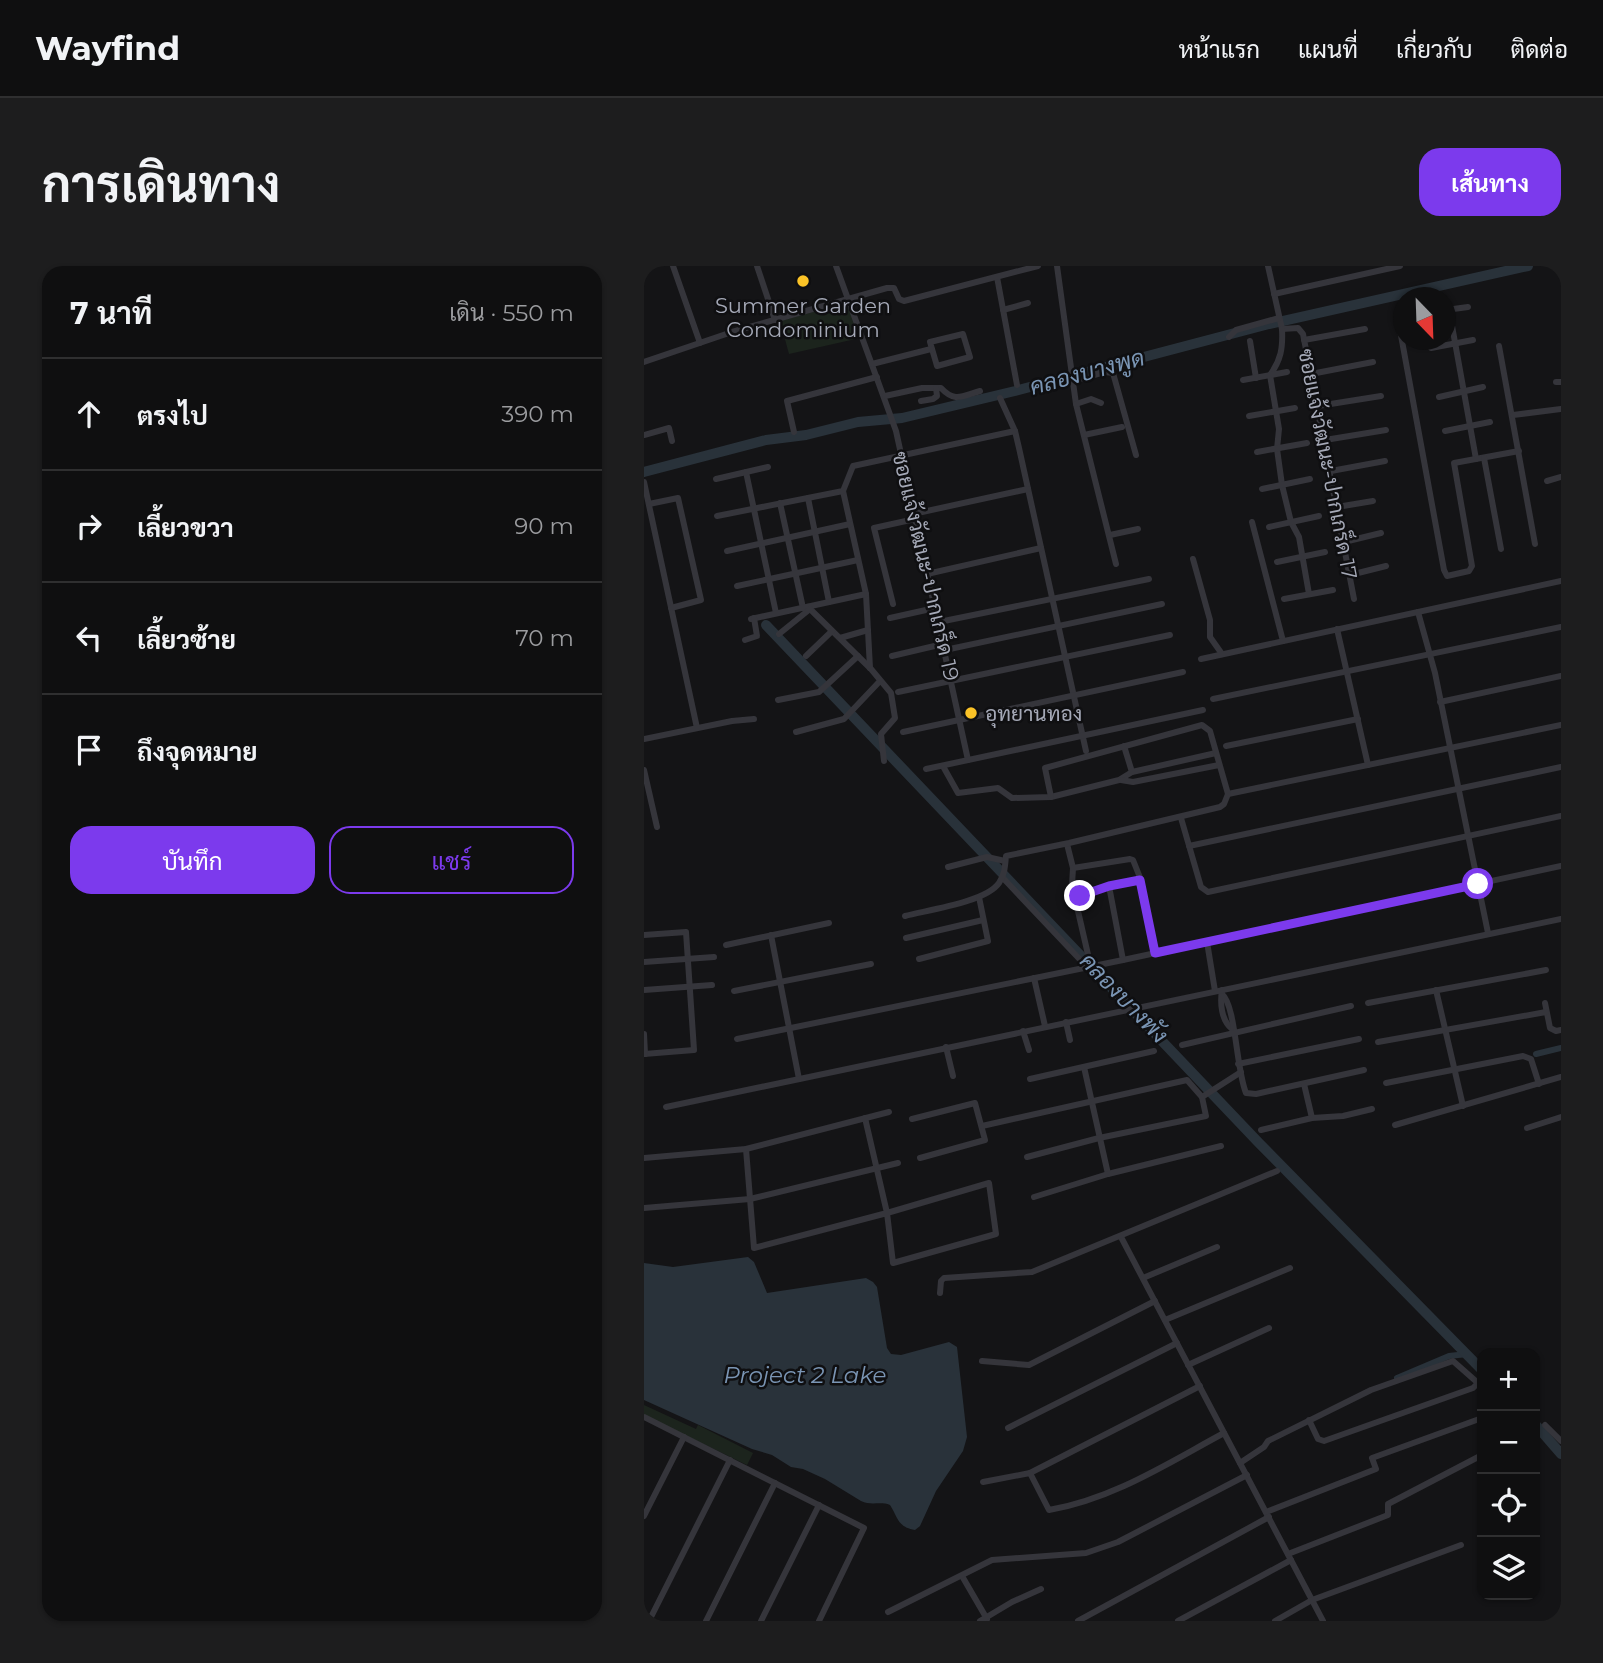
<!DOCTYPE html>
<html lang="th">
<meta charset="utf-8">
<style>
:root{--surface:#0f0f10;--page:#1d1d1e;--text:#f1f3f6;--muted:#9b9c9f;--line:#2f2f30;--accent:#7c3aed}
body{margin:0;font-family:Montserrat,Sarabun,sans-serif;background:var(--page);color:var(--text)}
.controls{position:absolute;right:21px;bottom:21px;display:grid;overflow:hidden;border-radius:14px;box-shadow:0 2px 5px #0004}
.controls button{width:63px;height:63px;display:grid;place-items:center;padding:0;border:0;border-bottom:2px solid var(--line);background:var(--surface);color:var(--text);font:35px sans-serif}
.compass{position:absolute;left:749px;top:21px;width:63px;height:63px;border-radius:50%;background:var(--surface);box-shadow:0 2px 5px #0004;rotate:157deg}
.stop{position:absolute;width:21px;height:21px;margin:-16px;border:5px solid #7c3aed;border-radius:50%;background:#fff}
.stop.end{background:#7c3aed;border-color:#fff;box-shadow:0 2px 7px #0008}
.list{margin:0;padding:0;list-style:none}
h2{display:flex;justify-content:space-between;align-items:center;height:91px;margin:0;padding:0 28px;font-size:30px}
h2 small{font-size:23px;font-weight:400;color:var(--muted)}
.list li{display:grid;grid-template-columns:46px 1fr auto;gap:21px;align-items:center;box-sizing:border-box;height:112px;padding:0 28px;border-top:2px solid var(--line)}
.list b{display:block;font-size:26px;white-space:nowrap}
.list em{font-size:23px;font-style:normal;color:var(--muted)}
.actions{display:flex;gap:14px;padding:21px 28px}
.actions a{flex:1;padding:16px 0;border:2px solid var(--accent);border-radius:21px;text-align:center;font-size:24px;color:var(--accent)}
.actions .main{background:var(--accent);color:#fff}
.icon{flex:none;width:38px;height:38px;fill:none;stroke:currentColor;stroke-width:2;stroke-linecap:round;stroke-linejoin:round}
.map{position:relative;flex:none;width:917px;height:1355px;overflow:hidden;border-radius:21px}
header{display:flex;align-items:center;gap:42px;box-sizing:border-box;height:98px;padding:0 35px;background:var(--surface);border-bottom:2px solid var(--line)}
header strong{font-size:33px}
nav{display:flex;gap:38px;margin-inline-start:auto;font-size:24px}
.intro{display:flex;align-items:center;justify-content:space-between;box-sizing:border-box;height:168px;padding:0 42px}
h1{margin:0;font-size:49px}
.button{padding:18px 32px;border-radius:21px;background:var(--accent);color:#fff;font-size:24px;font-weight:700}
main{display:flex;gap:42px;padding:0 42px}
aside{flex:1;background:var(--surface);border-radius:21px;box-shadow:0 2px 5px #0004}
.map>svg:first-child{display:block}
.green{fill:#1c241d}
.water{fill:#29323a}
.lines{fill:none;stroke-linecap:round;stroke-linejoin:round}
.canal{stroke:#29323a;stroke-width:6}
.river{stroke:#29323a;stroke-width:10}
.street{stroke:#35353b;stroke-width:6}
.route{stroke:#7c3aed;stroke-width:9}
.poi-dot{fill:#fbc327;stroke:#0f0f11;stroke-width:2.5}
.labels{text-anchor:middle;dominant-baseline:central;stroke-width:5;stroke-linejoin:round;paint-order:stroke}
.poi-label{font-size:21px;fill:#a5a9b7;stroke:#0f0f11}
.street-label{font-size:21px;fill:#a5a9b7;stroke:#0f0f11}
.water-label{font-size:23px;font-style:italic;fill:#7a95b4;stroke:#0f0f11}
</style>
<header>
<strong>Wayfind</strong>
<nav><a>หน้าแรก</a><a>แผนที่</a><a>เกี่ยวกับ</a><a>ติดต่อ</a></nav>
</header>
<div class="intro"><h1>การเดินทาง</h1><a class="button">เส้นทาง</a></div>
<main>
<aside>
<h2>7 นาที<small>เดิน · 550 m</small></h2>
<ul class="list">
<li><svg class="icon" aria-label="ahead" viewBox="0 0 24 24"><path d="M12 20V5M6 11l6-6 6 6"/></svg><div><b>ตรงไป</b></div><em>390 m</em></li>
<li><svg class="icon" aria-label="right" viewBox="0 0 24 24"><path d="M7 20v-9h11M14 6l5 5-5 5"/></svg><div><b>เลี้ยวขวา</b></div><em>90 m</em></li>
<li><svg class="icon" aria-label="left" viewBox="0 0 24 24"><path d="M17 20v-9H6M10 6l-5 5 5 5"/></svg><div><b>เลี้ยวซ้าย</b></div><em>70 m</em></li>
<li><svg class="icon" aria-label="arrive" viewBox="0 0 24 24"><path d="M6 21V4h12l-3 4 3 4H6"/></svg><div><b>ถึงจุดหมาย</b></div></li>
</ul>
<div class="actions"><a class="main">บันทึก</a><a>แชร์</a></div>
</aside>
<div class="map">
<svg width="917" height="1355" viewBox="0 0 917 1355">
<rect width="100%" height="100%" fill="#141416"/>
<g class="green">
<polygon points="206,30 216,72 145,88 136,55 180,43"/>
<polygon points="0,1139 52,1163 54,1159 109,1187 103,1199 0,1149"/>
</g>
<path class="water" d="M104,991L110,996L123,1027L222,1012L229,1016L233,1021L243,1082L247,1088L257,1089L305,1076L313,1081L323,1171L319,1185L292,1225L276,1260L271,1264C253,1261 254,1251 246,1239C237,1235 227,1240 217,1235L181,1213L159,1203L147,1201L128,1189L108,1183L0,1134V997L29,1001Z"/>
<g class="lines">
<g class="canal">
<polyline points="892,788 917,782"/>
<polyline points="753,1112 805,1090 823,1088"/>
</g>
<g class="river">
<polyline points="0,206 122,174 162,169 214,156 258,152 371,125 625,58 884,0"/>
<polyline points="122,359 615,877 838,1104"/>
<polyline points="891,1158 917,1188"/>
</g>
<g class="street">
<polyline points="29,0 56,77"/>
<polyline points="113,0 131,54"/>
<polyline points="192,0 252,165 324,494"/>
<polyline points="413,0 432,138 472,298"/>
<polyline points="624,0 638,63 654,62 659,68 710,333"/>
<polyline points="353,11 373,119"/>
<polyline points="630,28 756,0"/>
<polyline points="805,43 832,193"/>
<polyline points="359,44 384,37"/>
<polyline points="802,44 824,41"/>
<polyline points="754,53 800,304 803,310 825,305 828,300 810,197 875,185"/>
<path d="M638,63C639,82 637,94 626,109L635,163L633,183L638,219L647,256L655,271L665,328"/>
<polygon points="319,68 326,91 293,100 286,76"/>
<polyline points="585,71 592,64 635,52"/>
<polyline points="660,74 721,63"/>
<polyline points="606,75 612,112"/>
<polyline points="855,80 891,278"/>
<polyline points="787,82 829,74"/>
<polyline points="0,96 88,66 243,22 250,22 255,33 260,35 394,0"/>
<polyline points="228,98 287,83"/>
<polyline points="667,108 729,96"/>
<polyline points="599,114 643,106"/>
<polyline points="428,115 461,106 469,107 492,189"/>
<polyline points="912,116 917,116"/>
<path d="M241,130L278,122H297C311,137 318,130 336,125"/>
<polyline points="795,131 839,121"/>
<polyline points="356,132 371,165 375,182 442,485"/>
<polyline points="277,135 289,133 293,130 292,122"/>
<polyline points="432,138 447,133 457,137"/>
<polyline points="674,140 737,130"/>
<polyline points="869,149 917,143"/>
<polyline points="605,150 651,142"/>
<polyline points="801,165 846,156"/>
<polyline points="150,166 143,135 233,111"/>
<polyline points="0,169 25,162 28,175"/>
<polyline points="440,169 478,161"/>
<polyline points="681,174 742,164"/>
<polyline points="613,186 663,177"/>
<polyline points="840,192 857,283"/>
<polyline points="687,205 741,195"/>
<polyline points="102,206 132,347"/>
<polyline points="72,213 124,201"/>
<polyline points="903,215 917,211"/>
<polyline points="0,216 53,462"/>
<polyline points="618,223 666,213"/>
<polyline points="199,225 222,328 226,402"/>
<polyline points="164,232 185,336"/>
<polyline points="136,237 159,342"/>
<polyline points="5,238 34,232 57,334 27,342"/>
<polyline points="693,241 729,235"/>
<polyline points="269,248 384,223"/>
<polyline points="73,250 199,225 209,200 371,165"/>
<polyline points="608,256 639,375"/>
<polyline points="625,261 675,250"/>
<polyline points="466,269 494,263"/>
<polyline points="700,276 737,267"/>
<polyline points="83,285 206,258"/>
<polyline points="549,293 566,354 566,371 578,388"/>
<polyline points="633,296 681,286"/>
<polyline points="283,308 397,282"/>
<polyline points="706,309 742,300"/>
<polyline points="93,320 214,294"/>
<polyline points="640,333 689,324"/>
<polyline points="249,338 230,262 271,253"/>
<polyline points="164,341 227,403 247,427 251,452 237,468 240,495"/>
<polyline points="774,346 791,407 844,667"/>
<polyline points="246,352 291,342"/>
<polyline points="107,353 222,328"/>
<polyline points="295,356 505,313"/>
<polyline points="693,363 724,499"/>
<polyline points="135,368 166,343"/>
<polyline points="196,372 224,364"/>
<polyline points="101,374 113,370 110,352"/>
<polyline points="301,384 518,338"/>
<polyline points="162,390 188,365"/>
<polyline points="248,390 299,378"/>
<polyline points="557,393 917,315"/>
<polyline points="254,426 526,369"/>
<polyline points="569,433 917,361"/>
<polyline points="134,434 175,426 214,390"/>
<polyline points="796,436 917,410"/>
<polyline points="152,466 200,453 236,415"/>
<polyline points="259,466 539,406"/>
<polyline points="0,473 88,455 110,453"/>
<polyline points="480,480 488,506"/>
<polyline points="582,480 714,453"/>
<polyline points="300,502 314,527 354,522 368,532 407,531 475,514 488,506 572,487"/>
<polyline points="282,503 559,444"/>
<polyline points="0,504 13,561"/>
<polyline points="477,514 489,516 575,499"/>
<polyline points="584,528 917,459"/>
<polyline points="537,552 557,621 564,626 917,550"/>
<polyline points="423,578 429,602 428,619 445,693"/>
<polyline points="545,580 917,501"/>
<polyline points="304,601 343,591 361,595"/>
<polyline points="429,602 486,593 489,594 497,614 511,687"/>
<polyline points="358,611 443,701"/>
<polyline points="465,620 479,694"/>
<polyline points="432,633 465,620 497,614"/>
<path d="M261,650C284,644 342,636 355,617C361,608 361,600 362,590L425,577L576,541L580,538L584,528L566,465L558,459L401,502L407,531"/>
<polyline points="0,669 42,666 50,784 0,788"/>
<polyline points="127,669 155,813"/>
<polyline points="262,672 339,654"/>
<polyline points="563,676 571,725"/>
<polyline points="82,679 185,657"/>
<polyline points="275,693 344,675 335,631"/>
<polyline points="0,696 70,691"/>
<polyline points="390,712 401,760"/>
<polyline points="0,724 68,719"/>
<path d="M578,724C576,737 577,754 588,763"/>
<polyline points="792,724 819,840"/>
<polyline points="90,725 227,698"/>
<path d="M578,728C592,740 592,803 602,827L612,828L720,804"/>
<polyline points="724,737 902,704"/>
<polyline points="901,737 906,762 912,765 917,764"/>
<polyline points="422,756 426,774"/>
<polyline points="379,765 385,784"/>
<polyline points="0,768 1,788"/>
<polyline points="93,773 479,694 917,600"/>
<polyline points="734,776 902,746"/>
<polyline points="538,779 707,740"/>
<polyline points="302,781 309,810"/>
<polyline points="594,798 715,773"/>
<polyline points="440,801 464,908"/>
<polyline points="386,813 510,785"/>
<polyline points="742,817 879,790 887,793 895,818"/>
<polyline points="660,818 668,852"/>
<polyline points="558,831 597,806"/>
<polyline points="22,841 917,653"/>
<polyline points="268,853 331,837 341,874 276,892"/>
<polyline points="751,859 917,811"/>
<polyline points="338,860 543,814 558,831 562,850 455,872 383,891"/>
<polyline points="883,862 917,851"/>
<polyline points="617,864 668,852 699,850 728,843"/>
<polyline points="102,883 110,982 243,947 345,917 352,968 249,997 243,947 221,852"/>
<polyline points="0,892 102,883 245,846"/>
<polyline points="390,931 464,908 577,880"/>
<polyline points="0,942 106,933 254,897"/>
<polyline points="477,971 679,1355"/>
<polyline points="499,1012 573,981"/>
<polyline points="296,1027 297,1015 300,1012 388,1006 633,905"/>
<polyline points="521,1054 646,1002"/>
<polyline points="338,1095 385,1099 511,1035"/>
<polyline points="544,1099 625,1062"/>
<polyline points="0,1151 220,1262 175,1355"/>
<polyline points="901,1159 917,1175"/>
<polyline points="364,1162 533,1077"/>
<polyline points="596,1197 620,1181 624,1175 727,1124 809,1095 834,1117 829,1122 680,1175 674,1173 665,1154"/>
<polyline points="386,1207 556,1120"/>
<path d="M339,1216L386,1207L405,1244C469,1233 524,1197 580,1167"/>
<polyline points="622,1246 732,1203 728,1192 838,1152"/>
<polyline points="0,1250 40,1171"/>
<polyline points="644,1288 744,1249 744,1238 838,1189"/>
<polyline points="318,1310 343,1353"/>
<polyline points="244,1346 348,1294 442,1287 474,1276 603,1209"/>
<polyline points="5,1355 86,1194"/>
<polyline points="62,1355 131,1217"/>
<polyline points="117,1355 175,1239"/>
<polyline points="336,1355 368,1336 397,1323"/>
<polyline points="434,1355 625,1251"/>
<polyline points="534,1355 647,1294"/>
<polyline points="631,1355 668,1334 817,1279"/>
</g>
</g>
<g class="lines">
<polyline class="route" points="436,630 465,620 496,614 511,687 834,618"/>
</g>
<g class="poi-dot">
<circle cx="159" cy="15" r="7"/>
<circle cx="327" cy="447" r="7"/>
</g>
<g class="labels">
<g class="poi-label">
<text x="159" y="39">Summer Garden<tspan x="159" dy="24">Condominium</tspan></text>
<text x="341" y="447" text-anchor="start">อุทยานทอง</text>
</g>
<g class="street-label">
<text transform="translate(684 198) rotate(79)">ซอยแจ้งวัฒนะ-ปากเกร็ด 17</text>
<text transform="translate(282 300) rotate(77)">ซอยแจ้งวัฒนะ-ปากเกร็ด 19</text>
</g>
<g class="water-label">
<text transform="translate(443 106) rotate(-15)">คลองบางพูด</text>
<text transform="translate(480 732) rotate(46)">คลองบางพัง</text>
<text x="161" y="1109">Project 2 Lake</text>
</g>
</g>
</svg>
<div class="controls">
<button>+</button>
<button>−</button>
<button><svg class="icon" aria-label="locate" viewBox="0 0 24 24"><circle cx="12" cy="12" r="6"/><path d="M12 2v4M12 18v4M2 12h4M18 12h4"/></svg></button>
<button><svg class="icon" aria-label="layers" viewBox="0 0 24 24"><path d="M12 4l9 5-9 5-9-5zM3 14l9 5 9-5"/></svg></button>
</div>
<svg class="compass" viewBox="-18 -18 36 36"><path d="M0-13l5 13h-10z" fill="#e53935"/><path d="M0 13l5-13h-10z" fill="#9b9c9f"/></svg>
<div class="stop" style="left:834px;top:618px"></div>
<div class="stop end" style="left:436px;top:630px"></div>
</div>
</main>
